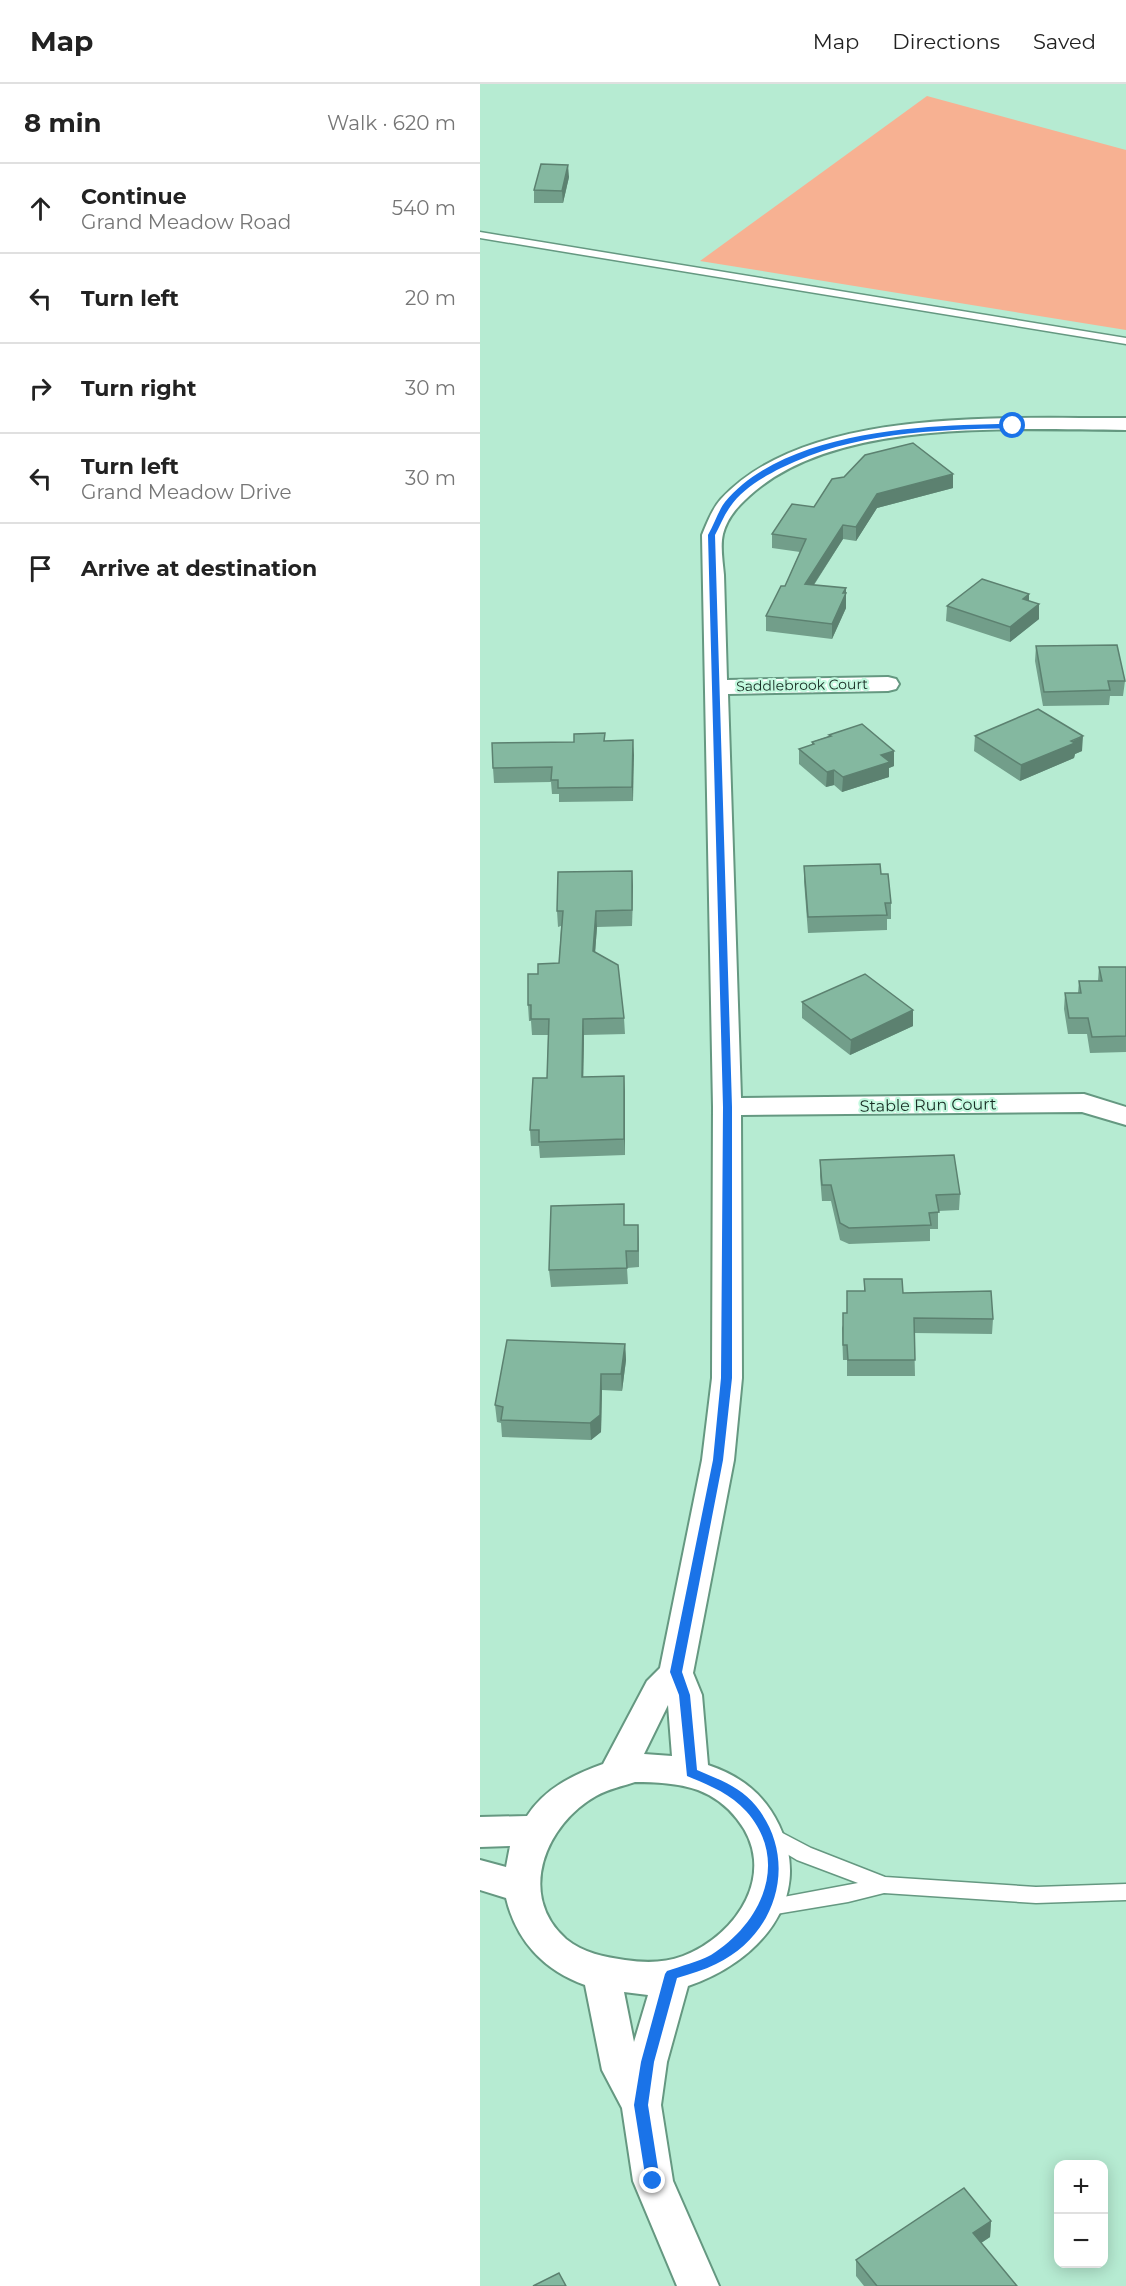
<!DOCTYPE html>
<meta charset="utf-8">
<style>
:root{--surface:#fff;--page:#f6f6f6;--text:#222;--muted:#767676;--line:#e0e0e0}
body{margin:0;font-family:Montserrat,sans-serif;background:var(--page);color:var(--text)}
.controls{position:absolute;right:18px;bottom:18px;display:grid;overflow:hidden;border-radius:12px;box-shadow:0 3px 15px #0003}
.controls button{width:54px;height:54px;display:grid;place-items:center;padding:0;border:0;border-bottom:2px solid var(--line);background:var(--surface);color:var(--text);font:30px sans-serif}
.stop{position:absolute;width:18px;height:18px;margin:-14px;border:4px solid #1a73e8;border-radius:50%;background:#fff}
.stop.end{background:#1a73e8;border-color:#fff;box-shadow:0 2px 6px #0008}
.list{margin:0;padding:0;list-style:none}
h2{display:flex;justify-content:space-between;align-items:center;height:78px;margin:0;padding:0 24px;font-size:26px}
h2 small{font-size:20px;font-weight:400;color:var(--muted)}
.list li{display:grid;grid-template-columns:39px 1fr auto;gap:18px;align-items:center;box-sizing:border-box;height:90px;padding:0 24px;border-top:2px solid var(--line)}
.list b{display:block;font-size:22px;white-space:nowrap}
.list p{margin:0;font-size:20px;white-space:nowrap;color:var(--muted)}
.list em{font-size:20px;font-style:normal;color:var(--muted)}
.icon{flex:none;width:33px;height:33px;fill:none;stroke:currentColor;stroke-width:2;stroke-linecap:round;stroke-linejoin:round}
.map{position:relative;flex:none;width:646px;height:2202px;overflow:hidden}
header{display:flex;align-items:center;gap:36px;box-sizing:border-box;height:84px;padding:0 30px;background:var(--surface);border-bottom:2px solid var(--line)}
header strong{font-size:28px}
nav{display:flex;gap:33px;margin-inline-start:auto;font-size:21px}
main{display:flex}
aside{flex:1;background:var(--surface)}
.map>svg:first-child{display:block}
.green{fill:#f7b192}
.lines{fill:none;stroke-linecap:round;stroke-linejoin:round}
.service-casing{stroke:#659881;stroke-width:3}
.minor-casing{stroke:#659881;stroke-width:4}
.service{fill:#fff;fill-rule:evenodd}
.minor{fill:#fff;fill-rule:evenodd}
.wall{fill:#729e8a}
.shaded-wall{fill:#5c8170}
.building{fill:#84b8a0;stroke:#5c8170;stroke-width:1.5}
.route{fill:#1a73e8}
.labels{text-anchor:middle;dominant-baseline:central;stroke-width:4.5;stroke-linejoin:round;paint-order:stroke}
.far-street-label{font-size:14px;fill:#182d24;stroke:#c3f9df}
.street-label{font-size:16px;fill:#182d24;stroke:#c3f9df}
</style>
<header>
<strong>Map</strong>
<nav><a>Map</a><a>Directions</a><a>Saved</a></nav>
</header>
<main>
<aside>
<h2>8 min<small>Walk · 620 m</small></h2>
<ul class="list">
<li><svg class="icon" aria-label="ahead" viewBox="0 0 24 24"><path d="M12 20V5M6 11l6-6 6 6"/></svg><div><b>Continue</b><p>Grand Meadow Road</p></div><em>540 m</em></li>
<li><svg class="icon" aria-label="left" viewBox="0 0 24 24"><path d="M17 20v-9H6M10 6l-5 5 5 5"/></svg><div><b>Turn left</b></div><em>20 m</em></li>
<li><svg class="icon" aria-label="right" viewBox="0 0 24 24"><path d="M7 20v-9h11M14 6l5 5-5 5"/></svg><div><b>Turn right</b></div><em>30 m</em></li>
<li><svg class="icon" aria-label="left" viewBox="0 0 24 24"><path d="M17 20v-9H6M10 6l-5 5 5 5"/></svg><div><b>Turn left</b><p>Grand Meadow Drive</p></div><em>30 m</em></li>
<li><svg class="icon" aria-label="arrive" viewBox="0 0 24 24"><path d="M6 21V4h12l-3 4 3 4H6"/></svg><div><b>Arrive at destination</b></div></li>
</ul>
</aside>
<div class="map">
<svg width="646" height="2202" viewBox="0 0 646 2202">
<rect width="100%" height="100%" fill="#b6ebd2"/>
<polygon class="green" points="447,12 646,66 646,246 220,177"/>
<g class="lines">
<defs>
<g id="service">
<polygon points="0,148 646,254 646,260 0,154"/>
<polygon points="289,1742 331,1764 405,1793 556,1803 646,1800 646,1816 556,1819 404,1809 368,1818 284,1832 277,1830 274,1824 277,1818 378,1799 317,1776 282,1755 280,1750 282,1745"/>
</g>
<path id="minor" d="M646,334V346C536,346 363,333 275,407C261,419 248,431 243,450C240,462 243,479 244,491C245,526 246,561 247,596L408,593L416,595L419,600L416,605L408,607L248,610L261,1014L604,1010L646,1023V1041L602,1028L261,1031L262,1294L254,1376L213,1589L222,1611L228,1681C261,1692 284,1710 299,1741C335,1816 277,1879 208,1902L187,1978L181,2021L193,2097L239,2202H197L153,2097L142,2024L122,1986L105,1901C63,1886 36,1856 26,1814L0,1806V1776L26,1783L30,1762L0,1763V1733L47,1732C65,1704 93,1691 123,1680L167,1597L180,1584L222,1376L232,1294L233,1023L222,451C227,439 232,425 241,415C328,321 528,335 646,334ZM188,1621L192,1672L164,1670ZM155,1698C176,1698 198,1699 218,1706C234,1712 247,1722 257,1735C299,1787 258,1851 203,1872C184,1879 166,1879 145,1876C125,1873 103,1869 86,1855C36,1811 66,1740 116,1712C128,1705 143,1702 155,1698ZM144,1908L168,1911L154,1958Z"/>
</defs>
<use href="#service" class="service-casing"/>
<use href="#minor" class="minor-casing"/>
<use href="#service" class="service"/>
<use href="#minor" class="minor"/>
</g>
<g class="wall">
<polygon points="89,93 83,119 54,119 54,106"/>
<polygon points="473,390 473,404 397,424 376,457 363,455 334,501 366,504 366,524 352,555 286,547 286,532 305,502 320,468 292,464 292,450 334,423"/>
<polygon points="467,522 559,535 530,558 466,537"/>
<polygon points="556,562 645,597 643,612 630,612 629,621 563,622 555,577"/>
<polygon points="349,651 414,667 414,682 409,684 409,693 362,708 354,701 346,703 319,680 319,665 332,661 332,658 349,652"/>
<polygon points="495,652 602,667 595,670 594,674 540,697 494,667"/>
<polygon points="153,656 153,717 79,718 79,710 72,710 71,698 14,699 13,684 125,657"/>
<polygon points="324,782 401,790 411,819 411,835 407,835 407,846 328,849 324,797"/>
<polygon points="152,787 152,842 117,843 115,868 144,934 145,950 104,951 103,993 144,992 145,1071 60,1074 59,1062 51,1062 50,1046 67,994 68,951 52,951 51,937 49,937 48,921 58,890 79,879 81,842 78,843 77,827"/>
<polygon points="619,883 646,883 646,968 610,969 607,950 588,950 584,925 585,909 598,909 599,897 618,897"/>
<polygon points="322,918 433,942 370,971 322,934"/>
<polygon points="340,1076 480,1110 479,1126 458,1127 458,1145 450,1145 450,1157 369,1160 360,1156 351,1117 342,1117 340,1092"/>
<polygon points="145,1141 158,1141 159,1157 159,1183 147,1184 148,1200 71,1203 69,1186"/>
<polygon points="384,1195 423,1209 513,1235 512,1250 434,1249 435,1292 367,1292 367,1276 363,1276 362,1244 367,1229 384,1207"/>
<polygon points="145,1260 146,1276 142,1307 122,1306 121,1348 111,1356 22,1353 21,1339 17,1338 15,1321"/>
<polygon points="511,2137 510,2153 501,2159 537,2202 384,2202 376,2192 376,2176"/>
</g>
<g class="shaded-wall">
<polygon points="88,81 89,93 83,119 82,107"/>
<polygon points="473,390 473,404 397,424 376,457 376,443 397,410"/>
<polygon points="363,441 363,455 325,514 325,500"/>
<polygon points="366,504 366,524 352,555 352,540"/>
<polygon points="549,510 549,524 543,515"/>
<polygon points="559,520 559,535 530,558 530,543"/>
<polygon points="603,652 602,667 595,670 594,674 540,697 541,681"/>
<polygon points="153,656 154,671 153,717 152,703"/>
<polygon points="414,667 414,682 409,684 409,693 362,708 363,693 401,671"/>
<polygon points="354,686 354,701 346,703 347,688"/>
<polygon points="152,787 153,802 152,842"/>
<polygon points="116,827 117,843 114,883 113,867"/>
<polygon points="433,926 433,942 370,971 371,956"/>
<polygon points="103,935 104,951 103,1009 102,993"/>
<polygon points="144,992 145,1008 145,1071 144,1055"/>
<polygon points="145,1260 146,1276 142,1307 141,1290"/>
<polygon points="121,1290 122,1306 121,1348 111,1356 110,1339"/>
<polygon points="511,2137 510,2153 492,2165 493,2149"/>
</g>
<g class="building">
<polygon points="61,80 88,81 82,107 54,106"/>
<polygon points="433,359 473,390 397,410 376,443 363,441 325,500 366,504 363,509 366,509 352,540 286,532 301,502 305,502 326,455 292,450 312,420 334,423 352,395 364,393 385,371"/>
<polygon points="502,495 549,510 543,515 559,520 530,543 467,522"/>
<polygon points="637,561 645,597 628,597 630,606 564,608 556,562"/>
<polygon points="558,625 603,652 591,657 595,659 541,681 495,652"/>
<polygon points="382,640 414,667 401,671 410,678 363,693 354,686 347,688 319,665 334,660 332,658 351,652 349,651"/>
<polygon points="125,649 124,657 153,656 152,703 78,704 78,696 71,696 72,683 13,684 12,659 94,658 94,650"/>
<polygon points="400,780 401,790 408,790 411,819 405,819 407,831 328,833 324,782"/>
<polygon points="152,787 152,826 116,827 113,867 138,881 144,934 103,935 102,993 144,992 144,1055 59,1058 59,1046 50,1046 53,994 67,994 69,935 51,935 51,921 48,921 48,890 58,890 58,880 79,879 83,827 77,827 78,788"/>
<polygon points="619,883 646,883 646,952 612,953 608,934 589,934 585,909 601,909 599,897 622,897"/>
<polygon points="385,890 433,926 371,956 322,918"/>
<polygon points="474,1071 480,1110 456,1111 459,1128 449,1129 451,1141 369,1144 360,1139 351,1101 342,1101 340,1076"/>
<polygon points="144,1120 144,1141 158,1141 158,1167 146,1167 147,1184 69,1186 71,1122"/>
<polygon points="384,1195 422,1195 423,1209 511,1207 513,1235 434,1234 435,1276 368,1276 367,1261 363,1261 363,1229 367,1229 367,1207 385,1207"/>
<polygon points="27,1256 145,1260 141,1290 121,1290 120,1331 110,1339 21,1336 23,1323 15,1321"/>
<polygon points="484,2104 511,2137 493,2149 537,2202 397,2202 376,2176"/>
<polygon points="79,2189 86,2202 53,2202"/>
</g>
<path class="route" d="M535,341L533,344C452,346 374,348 301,384C283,393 261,406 250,423C244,431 240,442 235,451L252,1023V1294L243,1376L202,1588L210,1611L217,1686C238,1695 261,1703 276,1722C319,1775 298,1851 236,1880C224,1886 210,1890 197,1894L174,1978L168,2021L180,2097L173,2103L166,2097L154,2021L161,1978L185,1890L187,1887C201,1882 218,1878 231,1871C281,1840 311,1777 266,1727C250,1709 228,1701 207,1692L199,1611L190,1588L233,1376L241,1294L243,1023L228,451C234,441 238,427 245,418C296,356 410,344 484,341C501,341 519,339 535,341Z"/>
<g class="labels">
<g class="far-street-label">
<text transform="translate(322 601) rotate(-1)">Saddlebrook Court</text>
</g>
<g class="street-label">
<text transform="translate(448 1021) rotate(-1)">Stable Run Court</text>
</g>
</g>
</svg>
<div class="controls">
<button>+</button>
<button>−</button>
</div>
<div class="stop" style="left:533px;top:342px"></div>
<div class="stop end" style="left:173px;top:2097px"></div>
</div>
</main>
